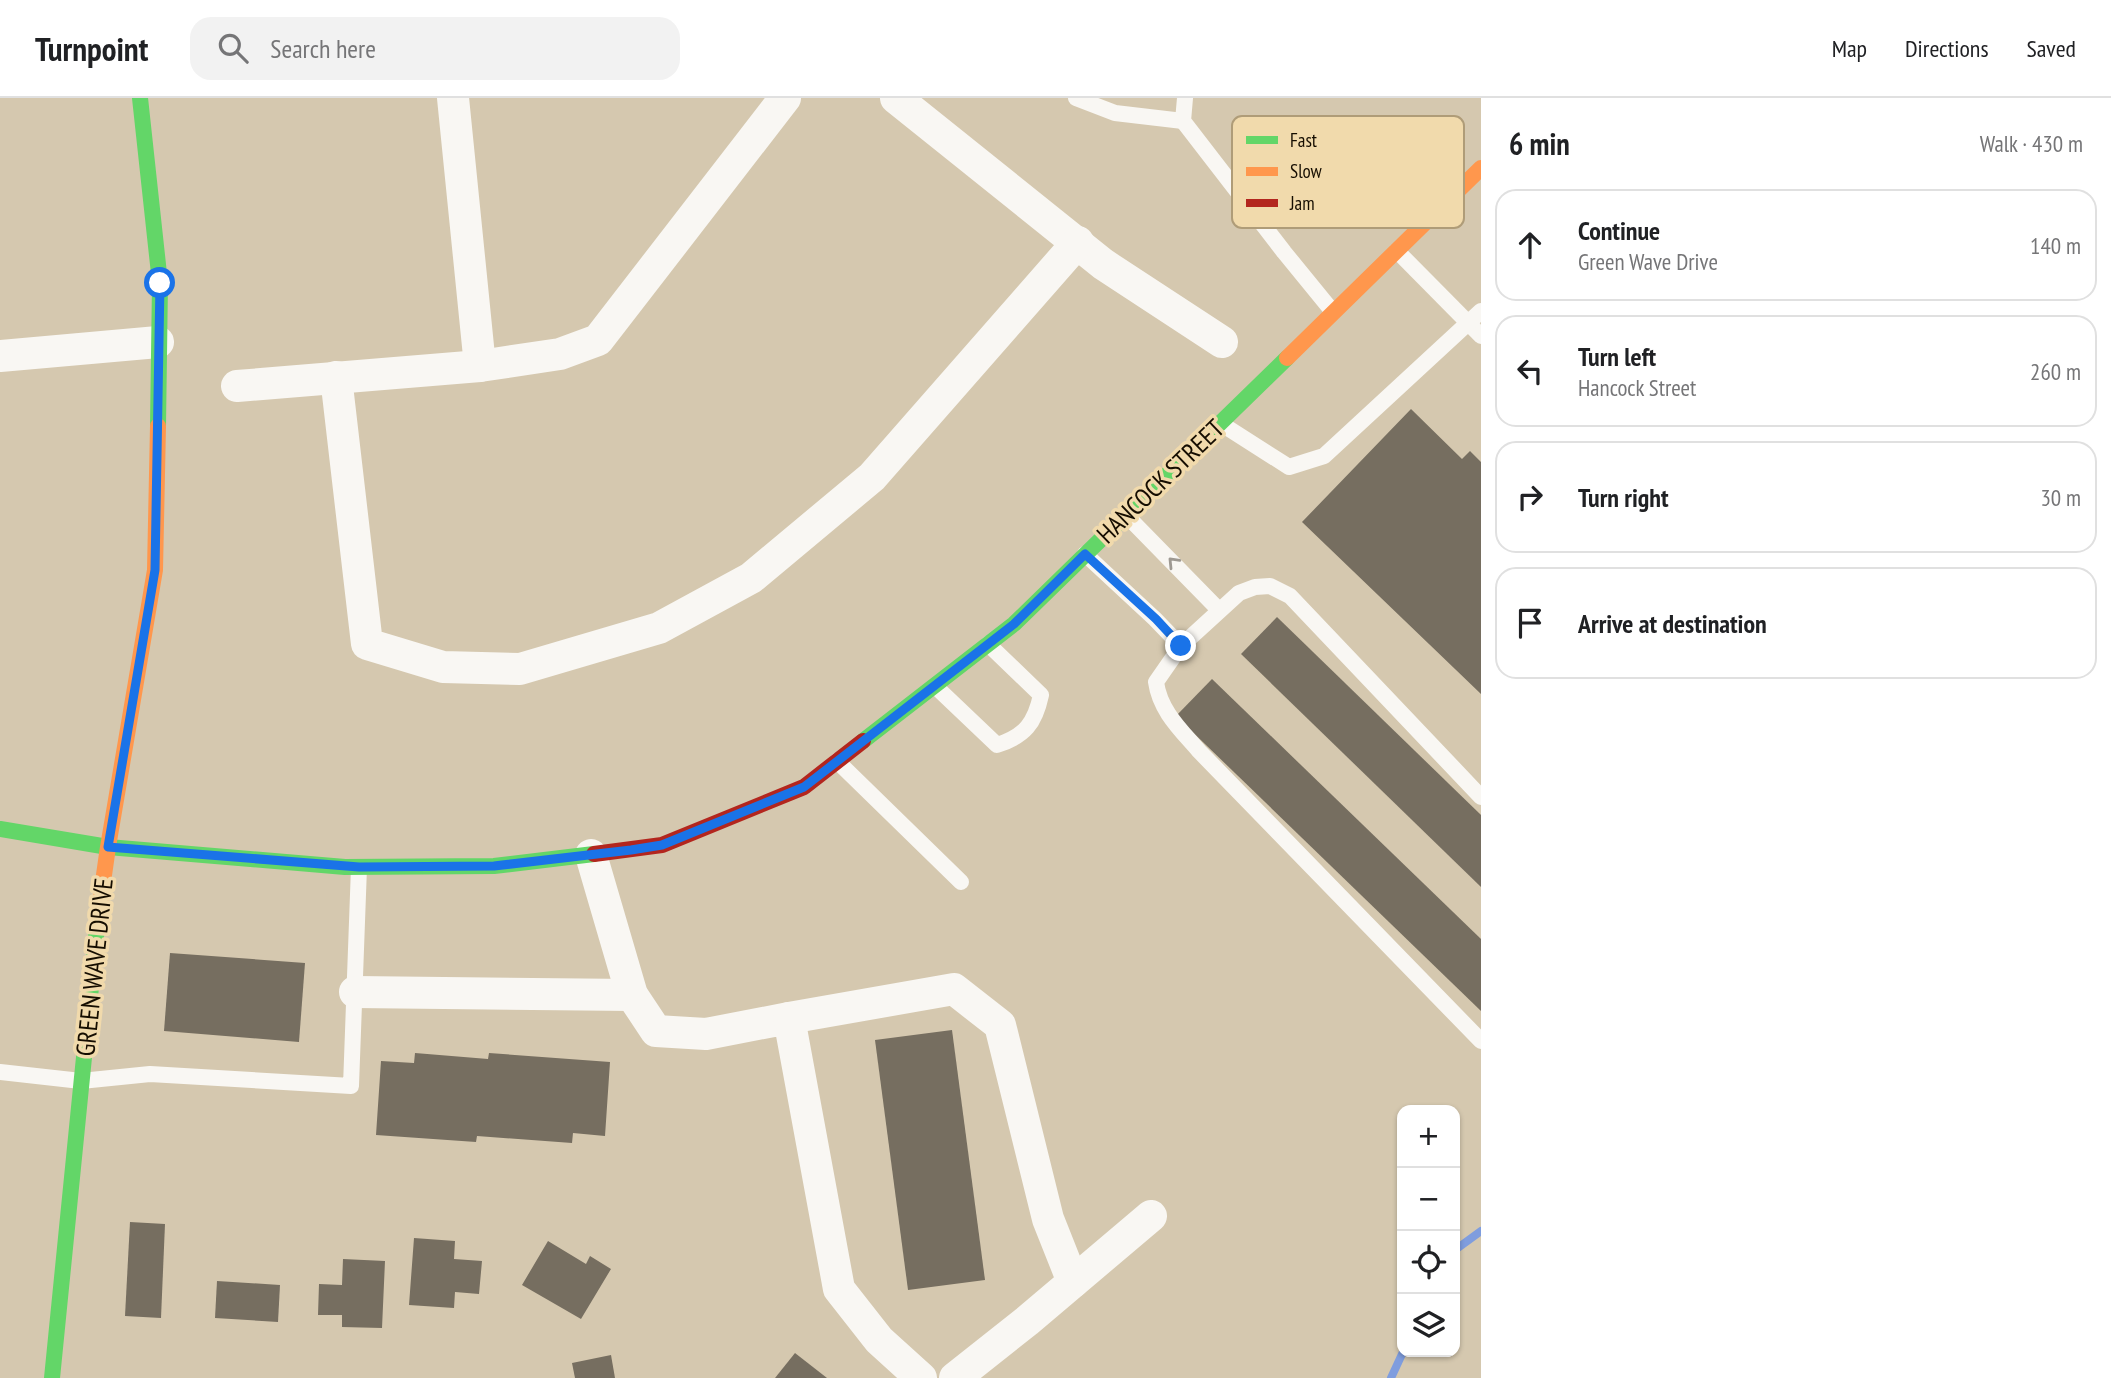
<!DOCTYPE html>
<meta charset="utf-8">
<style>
:root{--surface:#fff;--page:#f2f2f2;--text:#202124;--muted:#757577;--line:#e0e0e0}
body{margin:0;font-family:"PT Sans Narrow",sans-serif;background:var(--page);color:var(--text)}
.controls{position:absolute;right:21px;bottom:21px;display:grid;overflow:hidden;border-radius:14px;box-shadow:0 2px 5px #0004}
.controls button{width:63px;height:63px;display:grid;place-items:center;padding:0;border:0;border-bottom:2px solid var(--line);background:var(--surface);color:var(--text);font:35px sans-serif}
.stop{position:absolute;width:21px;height:21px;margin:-16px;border:5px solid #1a73e8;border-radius:50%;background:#fff}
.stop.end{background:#1a73e8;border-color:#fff;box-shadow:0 2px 7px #0008}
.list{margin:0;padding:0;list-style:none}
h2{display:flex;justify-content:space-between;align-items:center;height:91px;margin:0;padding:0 28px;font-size:30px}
h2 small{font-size:23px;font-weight:400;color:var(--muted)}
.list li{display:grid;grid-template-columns:46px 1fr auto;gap:21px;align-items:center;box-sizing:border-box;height:112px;margin:0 14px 14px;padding:0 14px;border:2px solid var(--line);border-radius:21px}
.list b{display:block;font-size:26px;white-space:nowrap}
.list p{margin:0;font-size:23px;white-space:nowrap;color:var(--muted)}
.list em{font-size:23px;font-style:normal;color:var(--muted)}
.icon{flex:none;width:38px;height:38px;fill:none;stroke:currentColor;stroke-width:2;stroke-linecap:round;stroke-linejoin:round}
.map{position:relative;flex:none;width:1481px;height:1280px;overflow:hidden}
header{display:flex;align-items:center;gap:42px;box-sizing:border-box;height:98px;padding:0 35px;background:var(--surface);border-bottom:2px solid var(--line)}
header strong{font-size:33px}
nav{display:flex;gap:38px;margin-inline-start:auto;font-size:24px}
.search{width:490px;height:63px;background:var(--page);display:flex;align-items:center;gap:18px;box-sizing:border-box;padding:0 24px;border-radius:21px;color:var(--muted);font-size:26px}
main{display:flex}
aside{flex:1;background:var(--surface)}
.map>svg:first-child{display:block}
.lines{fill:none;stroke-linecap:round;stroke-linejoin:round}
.stream{stroke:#7f9dde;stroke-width:8}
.building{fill:#766e60}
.lane{stroke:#f9f7f3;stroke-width:16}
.street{stroke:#f9f7f3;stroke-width:32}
.fast{stroke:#63d668;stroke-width:16}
.slow{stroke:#ff974d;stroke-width:16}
.jam{stroke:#b3261e;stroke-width:16}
.oneway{stroke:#9e9992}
.route{stroke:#1a73e8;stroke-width:9}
.labels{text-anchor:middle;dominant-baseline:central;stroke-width:7;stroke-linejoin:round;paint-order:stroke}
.street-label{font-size:26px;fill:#150d00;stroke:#f1daac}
.key{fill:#f1daac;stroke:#af9c78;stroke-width:2}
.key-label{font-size:19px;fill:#150d00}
</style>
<header>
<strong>Turnpoint</strong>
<div class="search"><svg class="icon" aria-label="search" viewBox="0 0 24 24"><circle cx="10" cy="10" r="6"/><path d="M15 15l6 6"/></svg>Search here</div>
<nav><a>Map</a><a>Directions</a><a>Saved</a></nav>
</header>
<main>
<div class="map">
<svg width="1481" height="1280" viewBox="0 0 1481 1280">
<rect width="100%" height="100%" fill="#d5c8af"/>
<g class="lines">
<g class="stream">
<polyline points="1455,1152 1481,1133"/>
<polyline points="1391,1280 1403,1254"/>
</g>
</g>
<g class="building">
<polygon points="1411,311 1462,361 1470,353 1481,364 1481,596 1302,424"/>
<polygon points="1277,519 1481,717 1481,789 1241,556"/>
<polygon points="1212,581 1481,841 1481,913 1176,618"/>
<polygon points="170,855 305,865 299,944 164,933"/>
<polygon points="952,932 985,1182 908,1192 875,942"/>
<polygon points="415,955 488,961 489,955 610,964 605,1038 573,1035 572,1045 477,1038 476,1044 376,1037 381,963 414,965"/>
<polygon points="130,1124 165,1126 161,1220 125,1218"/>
<polygon points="414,1140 455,1143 454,1161 482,1163 479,1196 455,1194 454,1210 409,1207"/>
<polygon points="548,1143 586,1166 590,1158 611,1171 581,1221 522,1187"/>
<polygon points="343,1161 385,1163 382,1230 342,1229 342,1217 318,1217 319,1186 342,1187"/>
<polygon points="217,1183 280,1187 278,1224 215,1220"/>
<polygon points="795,1255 827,1280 775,1280"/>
<polygon points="611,1257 615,1280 575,1280 572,1265"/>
</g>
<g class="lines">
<g class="lane">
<polyline points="1076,0 1115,15 1183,23"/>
<polyline points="1185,0 1183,23 1284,154 1333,214"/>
<polyline points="1397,153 1481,238"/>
<polyline points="1220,325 1289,369 1324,358 1481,213"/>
<polyline points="1126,417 1219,512"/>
<polyline points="1085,456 1155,521 1181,548"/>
<path d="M935,588L997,647C1025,638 1035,625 1041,597L988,546"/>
<polyline points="837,663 961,784"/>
<path d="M1481,699L1290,498L1270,488L1255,489L1239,495L1181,548L1156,584C1160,613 1181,632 1199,653L1481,943"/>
<polyline points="0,974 81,983 150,976 351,988 359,769"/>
</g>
<g class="street">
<polyline points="453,0 480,268"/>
<polyline points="896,0 1103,166 1222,244"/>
<polyline points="0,258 158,244"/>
<polyline points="336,279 367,546 443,569 520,571 659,530 751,480 872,379 1078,144"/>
<polyline points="237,288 480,268 560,256 598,242 785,0"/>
<polyline points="591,757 632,897 656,933 706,936 789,920 839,1191 879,1242 921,1280"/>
<polyline points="355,894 632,897"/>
<polyline points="789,920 954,891 1000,927 1048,1121 1073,1184"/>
<polyline points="955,1280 1027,1223 1151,1118"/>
</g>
<g class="fast">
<polyline points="140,0 160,185 158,328"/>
<polyline points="863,643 1014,526 1287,260"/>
<polyline points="0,731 108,749 345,769 494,768 594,756"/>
<polyline points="52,1280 98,819"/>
</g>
<g class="slow">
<polyline points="1287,260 1481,70"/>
<polyline points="98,819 108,749 155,472 158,328"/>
</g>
<polyline class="jam" points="594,756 662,747 804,689 863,643"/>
</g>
<defs><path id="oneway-chevron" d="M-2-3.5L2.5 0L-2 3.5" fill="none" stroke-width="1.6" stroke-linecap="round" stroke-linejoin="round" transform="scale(1.75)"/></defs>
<use class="oneway" href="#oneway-chevron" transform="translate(1173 464) rotate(-134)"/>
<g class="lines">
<polyline class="route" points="160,185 155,472 108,749 359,769 494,768 631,752 662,747 804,689 1014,526 1085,456 1156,521 1181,548"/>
</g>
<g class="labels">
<g class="street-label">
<text transform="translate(1160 383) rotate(-44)">HANCOCK STREET</text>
<text transform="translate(94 869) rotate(-84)">GREEN WAVE DRIVE</text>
</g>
</g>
<rect x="1232" y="18" width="232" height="112" rx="10" class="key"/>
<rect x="1246" y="38" width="32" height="8" fill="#63d668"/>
<rect x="1246" y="69" width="32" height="9" fill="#ff974d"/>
<rect x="1246" y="101" width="32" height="8" fill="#b3261e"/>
<g class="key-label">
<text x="1290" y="49">Fast</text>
<text x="1290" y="80">Slow</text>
<text x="1290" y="112">Jam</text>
</g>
</svg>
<div class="controls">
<button>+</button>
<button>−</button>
<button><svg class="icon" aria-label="locate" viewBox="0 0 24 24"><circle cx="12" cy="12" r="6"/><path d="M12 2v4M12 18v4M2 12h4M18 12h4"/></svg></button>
<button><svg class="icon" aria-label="layers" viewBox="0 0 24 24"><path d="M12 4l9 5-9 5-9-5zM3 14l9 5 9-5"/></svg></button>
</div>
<div class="stop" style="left:160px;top:185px"></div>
<div class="stop end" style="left:1181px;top:548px"></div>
</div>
<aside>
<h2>6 min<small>Walk · 430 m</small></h2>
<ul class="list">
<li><svg class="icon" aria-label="ahead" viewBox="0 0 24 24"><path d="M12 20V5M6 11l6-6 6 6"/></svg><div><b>Continue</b><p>Green Wave Drive</p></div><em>140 m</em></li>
<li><svg class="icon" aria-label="left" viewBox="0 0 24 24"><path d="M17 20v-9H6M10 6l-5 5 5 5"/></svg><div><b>Turn left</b><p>Hancock Street</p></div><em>260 m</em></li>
<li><svg class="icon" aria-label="right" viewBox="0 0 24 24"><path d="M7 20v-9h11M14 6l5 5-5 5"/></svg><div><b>Turn right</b></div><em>30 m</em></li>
<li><svg class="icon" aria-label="arrive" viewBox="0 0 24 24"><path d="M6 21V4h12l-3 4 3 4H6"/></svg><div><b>Arrive at destination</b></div></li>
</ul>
</aside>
</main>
